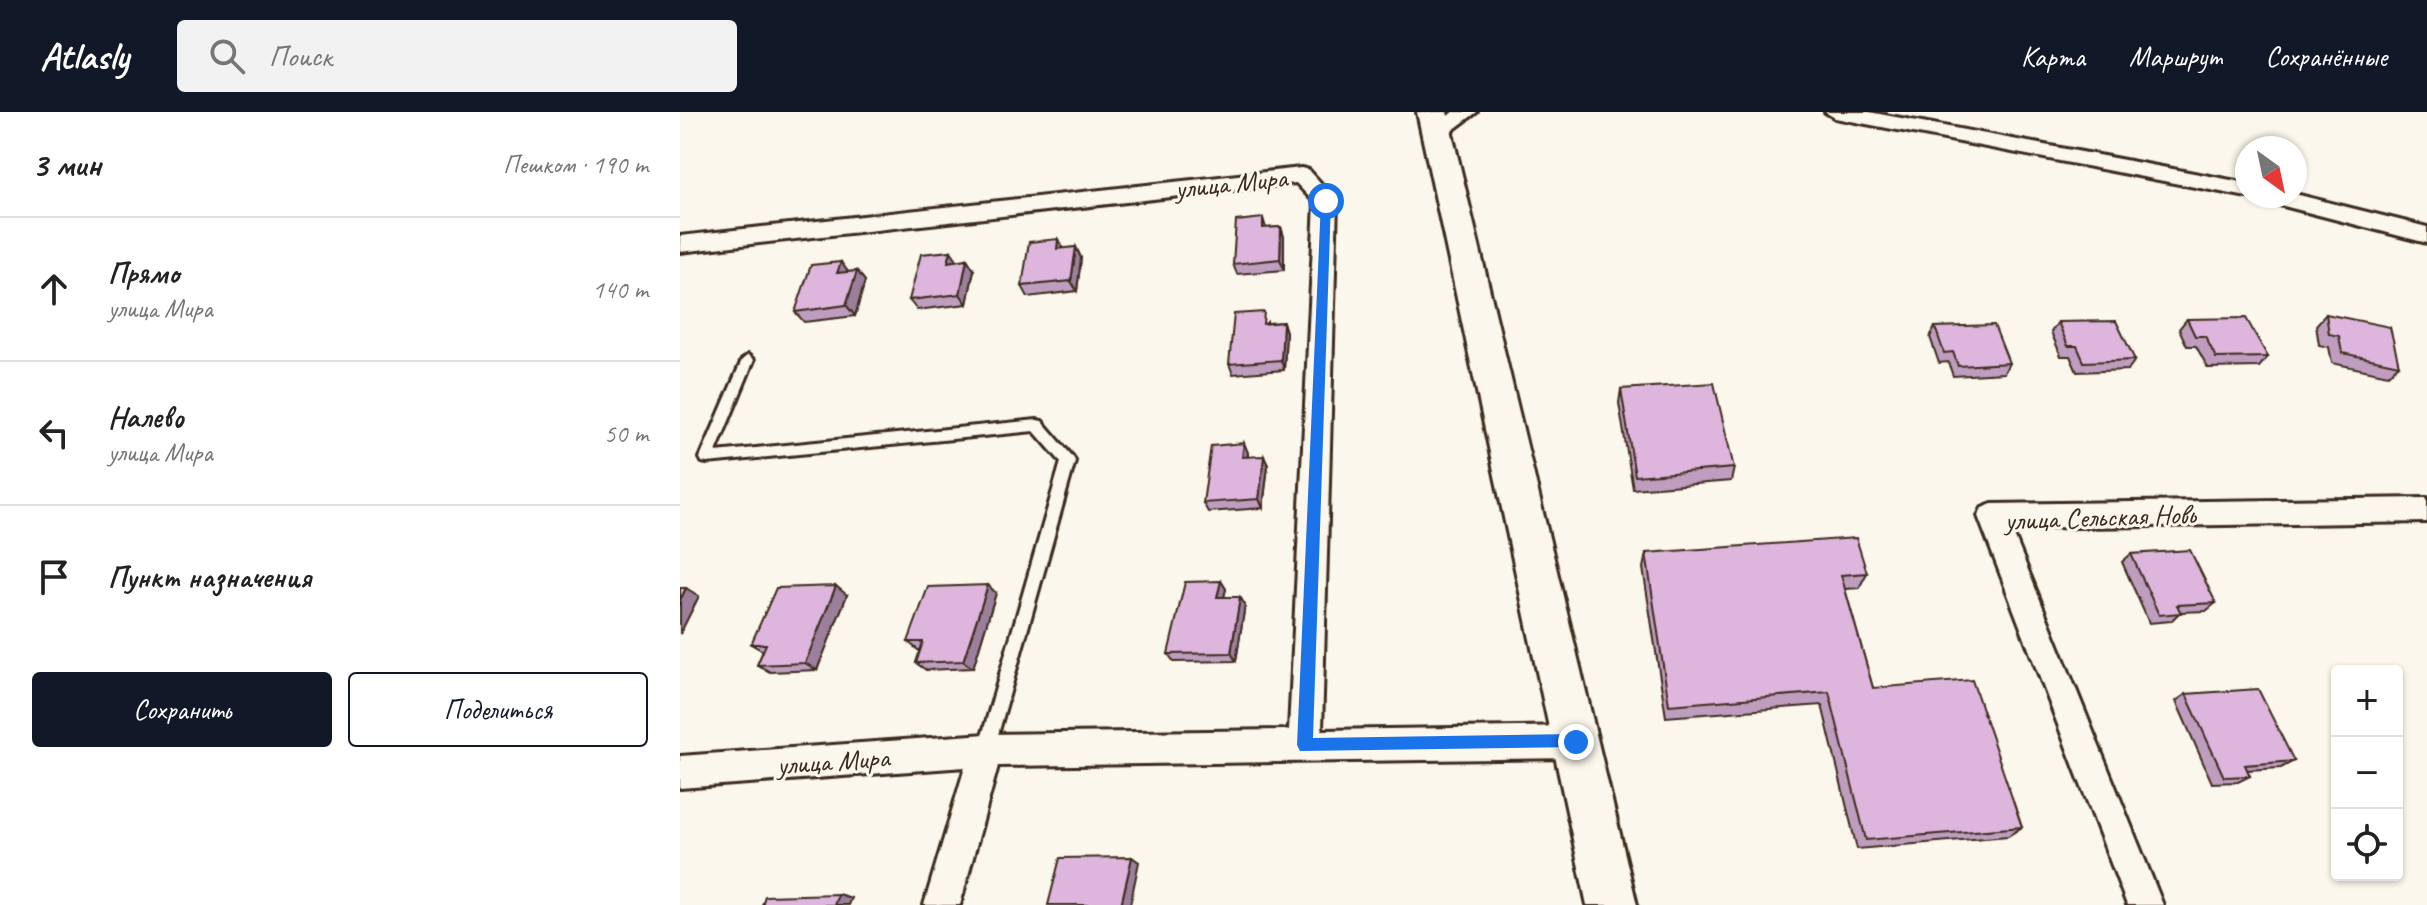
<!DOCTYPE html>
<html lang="ru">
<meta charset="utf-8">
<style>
:root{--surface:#fff;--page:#f2f2f2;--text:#222;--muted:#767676;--line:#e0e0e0;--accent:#111827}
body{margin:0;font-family:Caveat,sans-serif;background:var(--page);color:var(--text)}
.controls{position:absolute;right:24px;bottom:24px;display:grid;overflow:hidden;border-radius:8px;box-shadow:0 2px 6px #0004}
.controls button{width:72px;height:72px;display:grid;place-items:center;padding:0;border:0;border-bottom:2px solid var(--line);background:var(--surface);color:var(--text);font:40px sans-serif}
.compass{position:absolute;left:1555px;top:24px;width:72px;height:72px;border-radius:50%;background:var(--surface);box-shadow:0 2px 6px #0004;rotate:147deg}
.stop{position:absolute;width:24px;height:24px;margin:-18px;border:6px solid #1a73e8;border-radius:50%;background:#fff}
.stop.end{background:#1a73e8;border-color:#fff;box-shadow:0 2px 8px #0008}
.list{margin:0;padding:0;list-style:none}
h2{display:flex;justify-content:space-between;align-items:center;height:104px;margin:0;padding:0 32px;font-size:34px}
h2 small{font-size:26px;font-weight:400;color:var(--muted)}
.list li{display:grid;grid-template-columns:52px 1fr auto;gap:24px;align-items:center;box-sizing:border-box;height:144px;padding:0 32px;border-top:2px solid var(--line)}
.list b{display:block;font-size:30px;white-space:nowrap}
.list p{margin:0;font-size:26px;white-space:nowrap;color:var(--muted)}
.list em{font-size:26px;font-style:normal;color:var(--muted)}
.actions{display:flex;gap:16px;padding:24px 32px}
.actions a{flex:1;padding:18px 0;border:2px solid var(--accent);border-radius:8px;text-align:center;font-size:28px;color:var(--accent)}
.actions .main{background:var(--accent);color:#fff}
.icon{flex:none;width:44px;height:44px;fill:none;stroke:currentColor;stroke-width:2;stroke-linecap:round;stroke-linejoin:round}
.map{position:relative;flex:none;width:1747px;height:793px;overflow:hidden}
header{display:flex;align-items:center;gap:48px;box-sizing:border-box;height:112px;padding:0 40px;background:var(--accent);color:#fff}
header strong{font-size:38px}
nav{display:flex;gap:44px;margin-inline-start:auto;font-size:28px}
.search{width:560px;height:72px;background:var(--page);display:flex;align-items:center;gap:20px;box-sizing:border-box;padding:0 28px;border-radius:8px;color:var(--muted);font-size:30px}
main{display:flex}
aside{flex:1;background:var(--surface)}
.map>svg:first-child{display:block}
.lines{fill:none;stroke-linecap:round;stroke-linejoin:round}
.lane-casing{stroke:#3b2a1e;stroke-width:6}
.street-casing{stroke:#3b2a1e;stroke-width:6}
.secondary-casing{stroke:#3b2a1e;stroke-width:6}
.lane{fill:#fbf7ec;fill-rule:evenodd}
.street{fill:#fbf7ec;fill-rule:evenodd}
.secondary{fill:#fbf7ec;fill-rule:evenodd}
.wall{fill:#bf9dbe;stroke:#3b2a1e;stroke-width:2}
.shaded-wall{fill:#9b7f9b;stroke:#3b2a1e;stroke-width:2}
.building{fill:#deb6dd;stroke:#3b2a1e;stroke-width:2}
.route{fill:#1a73e8}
.labels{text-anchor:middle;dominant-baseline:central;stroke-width:6;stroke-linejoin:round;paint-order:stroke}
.street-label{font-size:28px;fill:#3b2a1e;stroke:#fbf7ec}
</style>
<header>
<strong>Atlasly</strong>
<div class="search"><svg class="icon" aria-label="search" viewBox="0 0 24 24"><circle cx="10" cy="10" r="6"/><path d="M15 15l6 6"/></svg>Поиск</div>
<nav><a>Карта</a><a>Маршрут</a><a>Сохранённые</a></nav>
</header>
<main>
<aside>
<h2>3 мин<small>Пешком · 190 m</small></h2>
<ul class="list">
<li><svg class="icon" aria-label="ahead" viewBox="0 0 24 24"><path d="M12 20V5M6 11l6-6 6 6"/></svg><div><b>Прямо</b><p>улица Мира</p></div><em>140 m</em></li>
<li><svg class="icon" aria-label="left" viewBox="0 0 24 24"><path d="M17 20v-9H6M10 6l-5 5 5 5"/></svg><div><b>Налево</b><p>улица Мира</p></div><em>50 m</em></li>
<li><svg class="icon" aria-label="arrive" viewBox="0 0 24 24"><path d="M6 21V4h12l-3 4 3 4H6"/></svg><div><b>Пункт назначения</b></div></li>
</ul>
<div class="actions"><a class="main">Сохранить</a><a>Поделиться</a></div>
</aside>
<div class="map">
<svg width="1747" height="793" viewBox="0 0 1747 793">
<rect width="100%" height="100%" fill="#fbf7ec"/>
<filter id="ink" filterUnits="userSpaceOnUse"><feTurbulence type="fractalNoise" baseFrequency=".0125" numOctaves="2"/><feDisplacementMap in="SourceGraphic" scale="16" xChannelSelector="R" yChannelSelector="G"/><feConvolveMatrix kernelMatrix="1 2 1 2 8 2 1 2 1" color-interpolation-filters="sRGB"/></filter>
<g filter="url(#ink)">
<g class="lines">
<defs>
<polygon id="lane" points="68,243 74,248 36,340 357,308 362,309 393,345 395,349 312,644 306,646 300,644 298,638 381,350 354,319 27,351 22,350 20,346 62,248"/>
<g id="street">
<polygon points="773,0 797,0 765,24 751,24 748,19"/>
<polygon points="1145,0 1189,0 1567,71 1567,84 1572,84 1567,85 1155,6"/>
<polygon points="621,56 629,58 657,89 642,618 896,614 907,619 912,630 907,641 896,646 318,654 280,793 244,793 285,655 0,676 0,644 306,622 609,618 635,91 616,71 0,140 0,124"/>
<polygon points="1615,82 1747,115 1747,131 1584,89 1581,84"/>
<polygon points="1747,386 1747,410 1331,416 1483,793 1447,793 1298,404 1302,396 1312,392"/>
</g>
<polygon id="secondary" points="737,0 767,0 957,793 907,793"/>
</defs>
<use href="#lane" class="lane-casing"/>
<use href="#street" class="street-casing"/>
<use href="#secondary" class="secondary-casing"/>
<use href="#lane" class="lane"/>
<use href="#street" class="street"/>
<use href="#secondary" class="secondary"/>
</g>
<g class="wall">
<polygon points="583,106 586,116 601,115 604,125 604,158 557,162 553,152"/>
<polygon points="396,135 401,146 397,179 348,185 342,174 384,137"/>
<polygon points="287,147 294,158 287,192 237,198 229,188 277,149"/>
<polygon points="177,159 185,169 175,204 124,210 115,200 169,160"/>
<polygon points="1646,202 1719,253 1708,263 1652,251 1649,235 1639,233 1636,213"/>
<polygon points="1507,207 1588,245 1579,255 1528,256 1516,234 1507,234 1499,217"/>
<polygon points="587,210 587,211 603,210 606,220 604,258 553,262 549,252"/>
<polygon points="1378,210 1455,248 1448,258 1397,260 1390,244 1381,244 1371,220"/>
<polygon points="1255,215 1329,251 1324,261 1273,264 1268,250 1259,251 1250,225"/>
<polygon points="941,277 1054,356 1051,369 953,377 939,291"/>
<polygon points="564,331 568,341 568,345 588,353 583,396 528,400 523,391"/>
<polygon points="966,441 1187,461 1179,476 1165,477 1193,576 1342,715 1328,724 1177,737 1142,593 986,605 963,456"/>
<polygon points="1451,442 1536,491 1526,499 1500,500 1491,509 1469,511 1442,450"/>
<polygon points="541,469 546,477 544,485 560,485 565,493 556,549 494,550 488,542"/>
<polygon points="316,481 293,556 246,558 236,551 240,538 238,538 228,530"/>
<polygon points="167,483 137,558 90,560 77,553 83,539 71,532"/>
<polygon points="1506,582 1614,649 1601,656 1567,658 1570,664 1558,670 1532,671 1496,589"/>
</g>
<g class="shaded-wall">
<polygon points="601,115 604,125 604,158 600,147"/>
<polygon points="378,127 384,137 377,137"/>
<polygon points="396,135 401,146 397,179 391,169"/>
<polygon points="271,139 278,149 268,150"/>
<polygon points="287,147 294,158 287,192 280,182"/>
<polygon points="161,150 169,161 157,161"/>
<polygon points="177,159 185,169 175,204 166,193"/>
<polygon points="603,210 606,220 604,258 601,248"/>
<polygon points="564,331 568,341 566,355 562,345"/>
<polygon points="584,344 588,353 583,396 579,387"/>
<polygon points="541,469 546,477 542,493 537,485"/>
<polygon points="308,473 316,481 293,556 283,549"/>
<polygon points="156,474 167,483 137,558 125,551"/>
<polygon points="6,476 19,484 0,522 0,488"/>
<polygon points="560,485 565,493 556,549 551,541"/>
<polygon points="452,745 459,750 450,793 441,793"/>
<polygon points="158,782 171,786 168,793 154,793"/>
</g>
<g class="building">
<polygon points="583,106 583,116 601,115 600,147 553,152 556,109"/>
<polygon points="378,127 377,137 396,135 391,169 342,174 349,130"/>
<polygon points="271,139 268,150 287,147 280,182 229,188 241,142"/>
<polygon points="161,150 157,161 177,159 166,193 115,200 131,153"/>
<polygon points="584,200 583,212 603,210 601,248 549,252 554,202"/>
<polygon points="1646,202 1710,215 1719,253 1662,241 1659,224 1649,222"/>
<polygon points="1566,206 1588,245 1536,246 1525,224 1515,224 1507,207"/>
<polygon points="1436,209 1455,248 1404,250 1397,234 1388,234 1378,210"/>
<polygon points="1314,213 1329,251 1278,254 1273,240 1264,241 1255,215"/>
<polygon points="1034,271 1054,356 955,364 941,277"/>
<polygon points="564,331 562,345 584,344 579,387 523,391 531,334"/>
<polygon points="1176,426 1187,461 1161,463 1193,576 1292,568 1342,715 1186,728 1149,580 989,593 966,441"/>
<polygon points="1510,438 1536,491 1497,493 1501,501 1479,503 1451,442"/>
<polygon points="541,469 537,485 560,485 551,541 488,542 505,470"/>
<polygon points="308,473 283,549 236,551 243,530 228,530 248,475"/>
<polygon points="156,474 125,551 77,553 86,532 71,532 96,476"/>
<polygon points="0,476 6,476 0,488"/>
<polygon points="1578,577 1614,649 1565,653 1570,664 1544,665 1506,582"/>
<polygon points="452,745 441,793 368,793 380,746"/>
<polygon points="158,782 154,793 82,793 85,784"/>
</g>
</g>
<polygon class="route" points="646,85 651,89 633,626 896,622 901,624 901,635 620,639 617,633 641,89"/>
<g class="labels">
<g class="street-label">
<text transform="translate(551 71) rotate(-6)">улица Мира</text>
<text transform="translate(1420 405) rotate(-2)">улица Сельская Новь</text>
<text transform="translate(153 649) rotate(-4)">улица Мира</text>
</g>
</g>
</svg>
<div class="controls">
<button>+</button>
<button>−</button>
<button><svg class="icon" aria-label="locate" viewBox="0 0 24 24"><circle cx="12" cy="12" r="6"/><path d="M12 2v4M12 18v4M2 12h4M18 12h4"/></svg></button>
</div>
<svg class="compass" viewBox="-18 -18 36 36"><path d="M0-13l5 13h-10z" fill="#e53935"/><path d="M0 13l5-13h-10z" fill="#767676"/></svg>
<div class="stop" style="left:646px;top:89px"></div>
<div class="stop end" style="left:896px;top:630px"></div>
</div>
</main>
